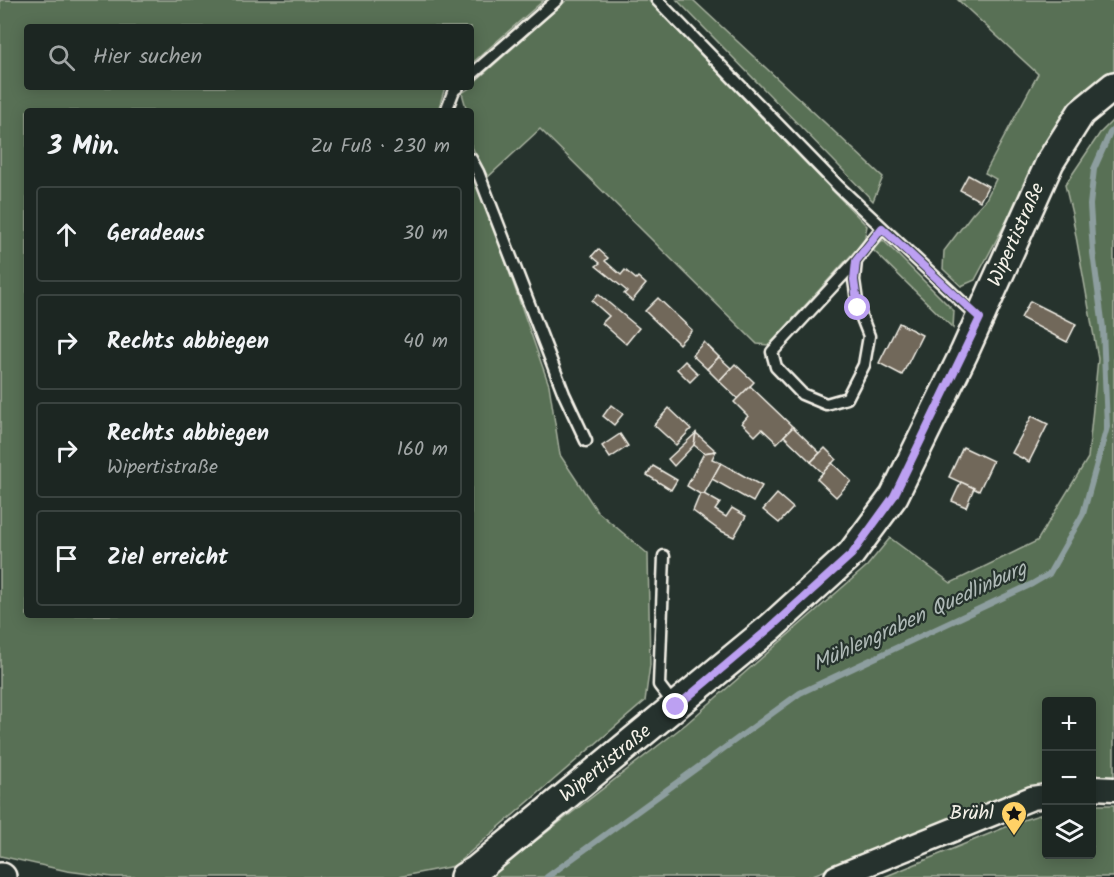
<!DOCTYPE html>
<html lang="de">
<meta charset="utf-8">
<style>
:root{--surface:#1c2622;--page:#29322f;--text:#f1f3f6;--muted:#a0a5a5;--line:#3a4340}
body{margin:0;font-family:Kalam,sans-serif;background:var(--page);color:var(--text)}
.controls{position:absolute;right:18px;bottom:18px;display:grid;overflow:hidden;border-radius:6px;box-shadow:0 3px 15px #0003}
.controls button{width:54px;height:54px;display:grid;place-items:center;padding:0;border:0;border-bottom:2px solid var(--line);background:var(--surface);color:var(--text);font:30px sans-serif}
.stop{position:absolute;width:18px;height:18px;margin:-14px;border:4px solid #bca0f2;border-radius:50%;background:#fff}
.stop.end{background:#bca0f2;border-color:#fff;box-shadow:0 2px 6px #0008}
.list{margin:0;padding:0;list-style:none}
h2{display:flex;justify-content:space-between;align-items:center;height:78px;margin:0;padding:0 24px;font-size:26px}
h2 small{font-size:20px;font-weight:400;color:var(--muted)}
.list li{display:grid;grid-template-columns:39px 1fr auto;gap:18px;align-items:center;box-sizing:border-box;height:96px;margin:0 12px 12px;padding:0 12px;border:2px solid var(--line);border-radius:6px}
.list b{display:block;font-size:22px;white-space:nowrap}
.list p{margin:0;font-size:20px;white-space:nowrap;color:var(--muted)}
.list em{font-size:20px;font-style:normal;color:var(--muted)}
.icon{flex:none;width:33px;height:33px;fill:none;stroke:currentColor;stroke-width:2;stroke-linecap:round;stroke-linejoin:round}
.map{position:relative;flex:none;width:1114px;height:877px;overflow:hidden}
.search{position:absolute;background:var(--surface);box-shadow:0 3px 15px #0003;left:24px;top:24px;width:450px;height:66px;display:flex;align-items:center;gap:15px;box-sizing:border-box;padding:0 21px;border-radius:6px;color:var(--muted);font-size:22px}
.panel{position:absolute;background:var(--surface);box-shadow:0 3px 15px #0003;left:24px;top:108px;width:450px;height:510px;border-radius:6px}
.map>svg:first-child{display:block}
.green{fill:#597055;stroke:#a6b09e;stroke-width:1.5}
.lines{fill:none;stroke-linecap:round;stroke-linejoin:round}
.stream{stroke:#8d9e9f;stroke-width:6}
.building{fill:#71675a;stroke:#f4f1e8;stroke-width:1.5}
.service-casing{stroke:#f4f1e8;stroke-width:15}
.minor-casing{stroke:#f4f1e8;stroke-width:27}
.tertiary-casing{stroke:#f4f1e8;stroke-width:32}
.service{stroke:#26332d;stroke-width:10}
.minor{stroke:#26332d;stroke-width:22}
.tertiary{stroke:#26332d;stroke-width:27}
.route{stroke:#bca0f2;stroke-width:8}
.labels{text-anchor:middle;dominant-baseline:central;stroke-width:4.5;stroke-linejoin:round;paint-order:stroke}
.street-label{font-size:20px;fill:#f4f1e8;stroke:#26332d}
.poi-label{font-size:20px;fill:#f4f1e8;stroke:#26332d;text-anchor:end}
.water-label{font-size:21px;font-style:italic;fill:#afbab7;stroke:#26332d}
</style>
<div class="map">
<svg width="1114" height="877" viewBox="0 0 1114 877">
<rect width="100%" height="100%" fill="#26332d"/>
<filter id="ink" filterUnits="userSpaceOnUse"><feTurbulence type="fractalNoise" baseFrequency=".0167" numOctaves="2"/><feDisplacementMap in="SourceGraphic" scale="12" xChannelSelector="R" yChannelSelector="G"/><feConvolveMatrix kernelMatrix="1 2 1 2 8 2 1 2 1" color-interpolation-filters="sRGB"/></filter>
<g filter="url(#ink)">
<g class="green">
<polygon points="0,0 544,0 471,64 471,27 27,27 27,87 445,87 438,111 27,111 27,615 471,615 471,173 479,186 549,385 560,455 597,511 648,554 650,665 645,701 454,866 398,877 112,877 67,871 0,856"/>
<polygon points="567,0 648,0 867,226 864,241 769,345 757,344 540,129 488,177 471,145 471,111 467,111 462,93 471,87 471,85"/>
<polygon points="677,0 693,0 883,177 873,201"/>
<polygon points="958,0 1114,0 1114,72 1075,105 1039,160 975,280 961,286 943,269 944,251 972,214 986,199 996,179 985,173 1038,74"/>
<polygon points="1114,119 1114,778 1092,778 1092,702 1046,702 1046,785 808,877 489,877 686,724 867,566 890,538 951,583 1037,541 1088,458 1098,359 1072,214 1065,185 1100,133"/>
<polygon points="883,240 954,311 953,328 872,249"/>
<polygon points="1092,805 1114,805 1114,877 884,877 1023,820 1046,813 1046,854 1092,854"/>
</g>
<g class="lines">
<polyline class="stream" points="547,877 800,693 1032,584 1049,574 1083,514 1107,427 1103,328 1093,253 1090,205 1094,169 1110,133 1114,129"/>
</g>
<g class="building">
<polygon points="968,175 988,186 980,201 960,190"/>
<polygon points="598,249 608,258 605,261 621,275 625,270 636,279 638,277 646,284 632,301 624,294 627,291 596,266 600,263 592,256"/>
<polygon points="598,294 639,328 626,344 602,323 609,316 592,301"/>
<polygon points="658,298 692,330 679,344 645,311"/>
<polygon points="1030,301 1076,324 1067,342 1021,318"/>
<polygon points="899,323 922,335 902,375 879,363"/>
<polygon points="704,342 719,357 707,369 692,355"/>
<polygon points="719,357 731,368 719,381 707,369"/>
<polygon points="685,361 698,374 690,382 677,369"/>
<polygon points="735,364 754,382 738,399 719,381"/>
<polygon points="750,386 793,427 777,443 762,429 755,436 742,423 748,416 734,402"/>
<polygon points="611,405 623,414 614,425 603,416"/>
<polygon points="669,408 691,429 676,445 654,425"/>
<polygon points="1032,416 1048,424 1029,462 1012,453"/>
<polygon points="793,427 820,453 811,462 784,436"/>
<polygon points="696,433 694,445 674,466 668,459"/>
<polygon points="696,433 716,451 704,453 694,445"/>
<polygon points="620,434 628,446 610,458 602,446"/>
<polygon points="963,447 993,461 979,491 949,477"/>
<polygon points="825,448 836,459 823,473 811,462"/>
<polygon points="716,451 712,459 721,463 704,494 700,494 687,486 704,453"/>
<polygon points="721,463 762,486 753,502 712,479"/>
<polygon points="832,463 851,481 836,497 817,479"/>
<polygon points="653,466 677,480 671,490 647,475"/>
<polygon points="961,482 974,488 966,507 952,501"/>
<polygon points="700,494 704,494 720,503 715,510 726,517 732,508 746,516 734,537 719,530 693,511"/>
<polygon points="777,494 793,508 779,523 763,510"/>
</g>
<g class="lines">
<defs>
<g id="service">
<polyline points="657,0 839,187 979,318"/>
<polyline points="471,75 557,0"/>
<polyline points="446,111 454,90 458,87"/>
<polyline points="471,159 478,172 564,394 586,441"/>
<polyline points="856,261 772,352 776,367 802,394 826,404 847,398 864,365 869,336 858,308 854,280 856,261 882,228"/>
<polyline points="664,556 659,685 675,706"/>
</g>
<g id="minor">
<polyline points="1092,788 1114,789"/>
<polyline points="836,877 1032,798 1046,796"/>
</g>
<g id="tertiary">
<polyline points="0,877 2,877"/>
<polyline points="464,877 476,870 771,627 851,554 894,496 964,353 1050,162 1081,113 1114,86"/>
</g>
</defs>
<use href="#service" class="service-casing"/>
<use href="#minor" class="minor-casing"/>
<use href="#tertiary" class="tertiary-casing"/>
<use href="#service" class="service"/>
<use href="#minor" class="minor"/>
<use href="#tertiary" class="tertiary"/>
</g>
</g>
<g class="lines" filter="url(#ink)">
<polyline class="route" points="676,707 771,627 852,554 894,496 980,318 882,228 856,261 854,280 858,308"/>
</g>
<defs>
<symbol id="sight-pin" viewBox="-11 -11 22 30"><path d="M0 17L-7.5 6A9.5 9.5 0 1 1 7.5 6Z" fill="#ffd166" stroke="#26332d"/><path d="M0-6L1.8-2.2L6-1.7L2.9 1.2L3.7 5.4L0 3.3L-3.7 5.4L-2.9 1.2L-6-1.7L-1.8-2.2Z" fill="#111"/></symbol>
</defs>
<g fill-rule="evenodd">
<use href="#sight-pin" x="999" y="799" width="30" height="40"/>
</g>
<g class="labels">
<g class="street-label">
<text transform="translate(1017 235) rotate(-66)">Wipertistraße</text>
<text transform="translate(606 764) rotate(-39)">Wipertistraße</text>
</g>
<g class="poi-label">
<text x="994" y="814">Brühl</text>
</g>
<g class="water-label">
<text transform="translate(920 617) rotate(-25)">Mühlengraben Quedlinburg</text>
</g>
</g>
</svg>
<div class="controls">
<button>+</button>
<button>−</button>
<button><svg class="icon" aria-label="layers" viewBox="0 0 24 24"><path d="M12 4l9 5-9 5-9-5zM3 14l9 5 9-5"/></svg></button>
</div>
<div class="stop" style="left:858px;top:308px"></div>
<div class="stop end" style="left:676px;top:707px"></div>
<div class="search"><svg class="icon" aria-label="search" viewBox="0 0 24 24"><circle cx="10" cy="10" r="6"/><path d="M15 15l6 6"/></svg>Hier suchen</div>
<section class="panel">
<h2>3 Min.<small>Zu Fuß · 230 m</small></h2>
<ul class="list">
<li><svg class="icon" aria-label="ahead" viewBox="0 0 24 24"><path d="M12 20V5M6 11l6-6 6 6"/></svg><div><b>Geradeaus</b></div><em>30 m</em></li>
<li><svg class="icon" aria-label="right" viewBox="0 0 24 24"><path d="M7 20v-9h11M14 6l5 5-5 5"/></svg><div><b>Rechts abbiegen</b></div><em>40 m</em></li>
<li><svg class="icon" aria-label="right" viewBox="0 0 24 24"><path d="M7 20v-9h11M14 6l5 5-5 5"/></svg><div><b>Rechts abbiegen</b><p>Wipertistraße</p></div><em>160 m</em></li>
<li><svg class="icon" aria-label="arrive" viewBox="0 0 24 24"><path d="M6 21V4h12l-3 4 3 4H6"/></svg><div><b>Ziel erreicht</b></div></li>
</ul>
</section>
</div>
